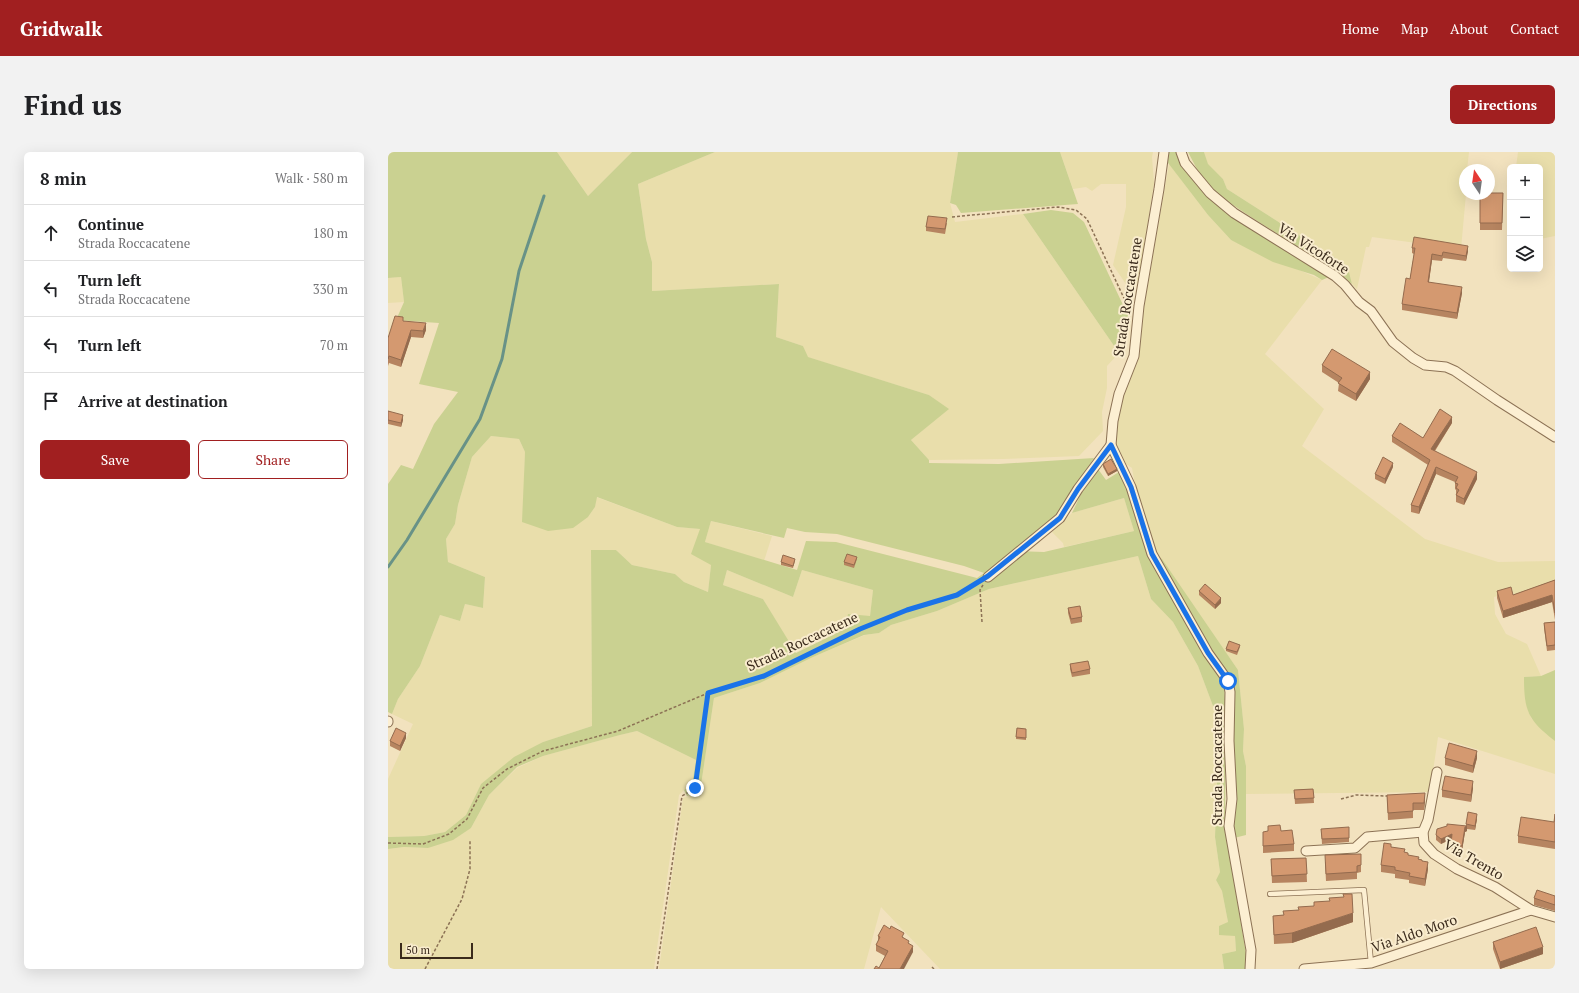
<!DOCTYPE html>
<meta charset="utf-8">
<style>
:root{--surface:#fff;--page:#f2f2f2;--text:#202124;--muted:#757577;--line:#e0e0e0;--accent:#a11f20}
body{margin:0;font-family:"PT Serif",serif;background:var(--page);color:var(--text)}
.controls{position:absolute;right:12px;top:12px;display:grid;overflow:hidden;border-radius:6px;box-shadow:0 4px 16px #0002}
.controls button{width:36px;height:36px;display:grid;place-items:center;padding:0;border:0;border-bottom:1px solid var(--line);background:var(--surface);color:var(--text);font:20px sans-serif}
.compass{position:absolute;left:1071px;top:12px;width:36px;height:36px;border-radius:50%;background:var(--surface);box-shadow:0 4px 16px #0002;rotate:347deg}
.scale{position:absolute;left:12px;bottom:10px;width:73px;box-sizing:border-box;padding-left:4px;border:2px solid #3a2a1b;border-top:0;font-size:11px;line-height:14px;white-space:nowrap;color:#3a2a1b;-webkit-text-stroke:3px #f9ecce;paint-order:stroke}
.stop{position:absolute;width:12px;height:12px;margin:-9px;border:3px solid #1a73e8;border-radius:50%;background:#fff}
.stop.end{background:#1a73e8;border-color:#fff;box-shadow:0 1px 4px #0008}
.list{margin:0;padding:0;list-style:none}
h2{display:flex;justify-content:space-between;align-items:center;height:52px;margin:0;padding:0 16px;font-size:17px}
h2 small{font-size:13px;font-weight:400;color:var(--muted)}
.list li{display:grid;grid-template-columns:26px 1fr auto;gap:12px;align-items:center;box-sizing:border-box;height:56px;padding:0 16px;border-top:1px solid var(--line)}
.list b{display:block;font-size:15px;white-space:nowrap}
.list p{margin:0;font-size:13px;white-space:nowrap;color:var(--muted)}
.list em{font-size:13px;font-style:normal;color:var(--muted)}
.actions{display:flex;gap:8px;padding:12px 16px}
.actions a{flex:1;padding:9px 0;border:1px solid var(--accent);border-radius:6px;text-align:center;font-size:14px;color:var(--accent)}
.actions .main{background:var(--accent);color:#fff}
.icon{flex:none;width:22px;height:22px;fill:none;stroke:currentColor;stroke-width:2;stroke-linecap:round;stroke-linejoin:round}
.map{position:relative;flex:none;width:1167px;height:817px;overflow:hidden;border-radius:6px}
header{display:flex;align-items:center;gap:24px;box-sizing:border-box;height:56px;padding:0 20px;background:var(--accent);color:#fff}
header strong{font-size:19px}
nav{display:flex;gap:22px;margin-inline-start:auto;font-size:14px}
.intro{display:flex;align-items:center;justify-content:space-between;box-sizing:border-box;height:96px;padding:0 24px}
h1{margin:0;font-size:28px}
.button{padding:10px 18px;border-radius:6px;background:var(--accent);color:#fff;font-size:14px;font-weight:700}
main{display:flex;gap:24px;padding:0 24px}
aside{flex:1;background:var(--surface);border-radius:6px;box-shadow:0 4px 16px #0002}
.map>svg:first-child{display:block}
.farmland{fill:#e9deab}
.green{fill:#cad191;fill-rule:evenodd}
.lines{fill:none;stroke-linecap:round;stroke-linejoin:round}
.stream{stroke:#689287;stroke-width:3}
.lane-casing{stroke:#8c7255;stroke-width:6}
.street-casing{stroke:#8c7255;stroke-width:11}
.path{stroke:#8c7255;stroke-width:1.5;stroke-dasharray:3 2;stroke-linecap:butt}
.lane{stroke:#fcefd2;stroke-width:4.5}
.street{stroke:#fcefd2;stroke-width:9}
.wall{fill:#b68460}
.shaded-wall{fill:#946b4e}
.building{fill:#d49970;stroke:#946b4e}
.route{stroke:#1a73e8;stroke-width:5}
.labels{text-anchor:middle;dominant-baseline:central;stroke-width:4;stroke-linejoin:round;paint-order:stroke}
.street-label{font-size:14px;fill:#3a2a1b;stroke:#f9ecce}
</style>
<header>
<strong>Gridwalk</strong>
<nav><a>Home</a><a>Map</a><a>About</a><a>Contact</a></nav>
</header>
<div class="intro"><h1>Find us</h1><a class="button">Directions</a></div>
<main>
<aside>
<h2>8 min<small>Walk · 580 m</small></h2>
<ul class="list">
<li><svg class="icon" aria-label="ahead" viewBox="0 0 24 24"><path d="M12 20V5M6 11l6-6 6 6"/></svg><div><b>Continue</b><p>Strada Roccacatene</p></div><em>180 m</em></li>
<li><svg class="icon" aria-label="left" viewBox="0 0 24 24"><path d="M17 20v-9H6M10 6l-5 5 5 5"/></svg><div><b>Turn left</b><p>Strada Roccacatene</p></div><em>330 m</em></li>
<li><svg class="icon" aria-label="left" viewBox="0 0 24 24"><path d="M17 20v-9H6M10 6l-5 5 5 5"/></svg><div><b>Turn left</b></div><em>70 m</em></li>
<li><svg class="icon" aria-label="arrive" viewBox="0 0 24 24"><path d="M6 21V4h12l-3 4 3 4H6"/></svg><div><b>Arrive at destination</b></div></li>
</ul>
<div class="actions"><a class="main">Save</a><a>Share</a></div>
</aside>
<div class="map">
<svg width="1167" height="817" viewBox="0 0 1167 817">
<rect width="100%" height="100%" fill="#f2e2be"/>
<g class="farmland">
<polygon points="169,0 244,0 200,44"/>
<polygon points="327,0 570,0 562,51 567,70 635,62 731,201 719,214 719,236 714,260 715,279 691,304 614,307 541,308 523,288 560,257 541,243 419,205 415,194 388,185 391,132 264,139 264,110 258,87 250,32"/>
<polygon points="672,0 765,0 764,5 766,31 751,127 744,141 725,113 738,55 738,32 713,32 704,39 698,35 685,37"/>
<polygon points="816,0 1081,0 1079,18 1077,18 1078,42 1073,97 984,85 981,95 978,95 969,137 964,132 961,120 955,111 839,37 835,27 820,13"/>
<polygon points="1130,0 1167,0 1167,84 1152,87 1152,15 1128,15"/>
<polygon points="781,12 820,63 843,88 934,128 877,202 936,257 914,294 1037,387 1110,410 1167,409 1167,433 1128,447 1125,440 1106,445 1107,462 1118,482 1139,492 1153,524 1136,525 1143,566 1167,589 1167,622 1050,585 1042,640 857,642 858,614 855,599 856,577 850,518 769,404 749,344 744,316 738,312 728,292 728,269 732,243 749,206 756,155"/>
<polygon points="13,125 16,150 0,151 0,126"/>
<polygon points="103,284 131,287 137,300 135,370 200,365 207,355 208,345 289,375 312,377 323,413 320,440 296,430 287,422 244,413 228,398 203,398 204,574 155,590 93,632 78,663 57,680 36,684 0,685 0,627 25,572 4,562 10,547 32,514 52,463 72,469 77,452 95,456 97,425 60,410 58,387 67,372 70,353 84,305"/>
<polygon points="736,346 746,379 676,395 675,391 664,380 684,361"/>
<polygon points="323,369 384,384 376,409 317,390"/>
<polygon points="750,404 763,447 785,470 810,514 828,562 829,631 827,685 832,720 828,728 834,739 840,770 831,783 847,783 848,799 834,802 836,817 552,817 493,755 476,817 271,817 295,646 312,640 326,546 372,531 425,505 477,483 491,481 503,473 549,459 601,437"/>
<polygon points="339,418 405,445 414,418 485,438 482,464 407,501 375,447 335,433"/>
<polygon points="249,579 308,608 304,633 296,638 291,643 266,817 6,817 0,815 0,697 16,695 40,696 83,676 101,643 129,616 155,604 232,583"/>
</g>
<g class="green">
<path d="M0,0H169L200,44L244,0H327L250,32L258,87L264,110V139L391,132L388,185L415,194L420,205L541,243L561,257L523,288L541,308V311L611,312L706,306L670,363L628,399L656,400L746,379L736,346L684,361L693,342L710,317L718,328L731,320L743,345L763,402L836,530L838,565L837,674L858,802L859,817H836L834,802L848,799L847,784L831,783V774L840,770L834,739L828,728L832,720L827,685L829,631L828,562L810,514L785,470L763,447L750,404L601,437L549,459L503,473L491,481L476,483L425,505L372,531L326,546L312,640L299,644L296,638L304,633L308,608L249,579L232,583L155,604L129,615L101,643L83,676L65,688L40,696L16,695L0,697V685L36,684L57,680L78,663L93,632L126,605L155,590L204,574L203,398H228L244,413L287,422L296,430L320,440L323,413L303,402L312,377L289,375L209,345L207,355L200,365L185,376L160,379L134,370L137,300L131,287L103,284L84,305L70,353L67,372L58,387L60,410L97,425L95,456L77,452L72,469L52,463L32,514L10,547L4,562L0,560V332L13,313L25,317L46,272L70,240L31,232L51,171L8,168L16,150L13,125L0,126ZM323,369L396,386L399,376L417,380L449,382L576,414L596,421L589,426L448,390L418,389L409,418L317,390ZM339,418L405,445L414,418L485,438L482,464L460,462L457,477L408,501L375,447L335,433Z"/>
<polygon points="570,0 672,0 690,52 573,61 568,53 562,51"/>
<polygon points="778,0 789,0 819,42 941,125 934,128 926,123 885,110 843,88 820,63 777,7"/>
<polygon points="800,0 816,0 820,12 835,27 839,37 955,111 961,120 964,132 950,120 863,65 827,41 811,21"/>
<polygon points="663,58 685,61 696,70 743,170 735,180 735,195 731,201 635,62"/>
<polygon points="769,404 774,407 850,518 856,577 855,599 858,614 858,683 846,686 845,541 823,499"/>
<path d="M1167,518V589C1140,568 1136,559 1136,525L1153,524Z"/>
</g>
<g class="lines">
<polyline class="stream" points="0,415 19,388 92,267 114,207 131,119 156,44"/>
<defs>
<polyline id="lane" points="882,742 976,738 983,811"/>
<g id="street">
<polyline points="776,0 771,37 751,154 746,204 731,242 725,269 723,293 743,335 764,402 820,501 840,529 842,540 841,589 844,647 841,674 863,798 862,817"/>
<polyline points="793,0 797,11 822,41 846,61 947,124 957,133 971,150 983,159 1005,190 1025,206 1037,213 1058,215 1067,219 1109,248 1167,285"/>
<polyline points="600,425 672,366 690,337 723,293"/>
<polyline points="0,570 0,569"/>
<polyline points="1049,620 1040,668 1035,680 1036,691 1046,702 1069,717 1107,735 1143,758 1167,765"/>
<polyline points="918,699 967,696 979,685 1035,680"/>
<polyline points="916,817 983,811 1143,758"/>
</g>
</defs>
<use href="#lane" class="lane-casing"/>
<use href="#street" class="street-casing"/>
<g class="path">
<polyline points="564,65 670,55 688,58 699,67 741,157"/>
<polyline points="594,470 592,438 595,433"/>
<polyline points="953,647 968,643 999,644"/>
<polyline points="0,691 35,692 61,682 79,667 95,636 119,617 155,599 230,579 320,541 376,524 472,477 519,458 569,443 591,430"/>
<polyline points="544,815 546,817"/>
<polyline points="37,817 74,747 82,717 82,688"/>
<polyline points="269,817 294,644 307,636 320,541"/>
</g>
<use href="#lane" class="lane"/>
<use href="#street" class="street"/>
</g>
<g class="wall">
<polygon points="1115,41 1114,78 1092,78 1092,42"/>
<polygon points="559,71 557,82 538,79 538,75"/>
<polygon points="1024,96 1080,99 1078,109 1055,106 1054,109 1044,108 1041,130 1074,141 1069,167 1014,158 1014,152 1022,127 1026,102 1024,101"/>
<polygon points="15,169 38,178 35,186 23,185 13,215 1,211 0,214 0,186"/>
<polygon points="934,213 982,227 968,249 950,239 951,231 934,220"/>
<polygon points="0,259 15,268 13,275 0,272"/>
<polygon points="1064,271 1047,299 1089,327 1076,353 1068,350 1068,338 1067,337 1067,330 1048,322 1031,362 1023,360 1023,353 1040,313 1004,290 1004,284 1035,286"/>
<polygon points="715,312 729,319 720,324 715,315"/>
<polygon points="1005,315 997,332 987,327 987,322"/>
<polygon points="469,407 466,416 456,413 456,410"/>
<polygon points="407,409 405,416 393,413 393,410"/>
<polygon points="1167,428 1167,468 1164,450 1115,466 1109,446 1109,439 1125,443"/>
<polygon points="811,439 833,451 827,457 811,443"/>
<polygon points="680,456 694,465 694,470 683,472 680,461"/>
<polygon points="1167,470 1167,498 1159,499 1156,476 1156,471"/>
<polygon points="852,495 849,503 838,499 838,497"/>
<polygon points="682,512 702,517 702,522 684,525 682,517"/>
<polygon points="629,576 638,577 638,588 628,587"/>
<polygon points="18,586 12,599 2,594 2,589"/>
<polygon points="1057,606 1089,606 1085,621 1057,613"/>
<polygon points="1085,636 1083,650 1054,645 1054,638"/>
<polygon points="925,637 926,651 907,652 906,638"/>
<polygon points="999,643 1037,648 1036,658 1025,658 1025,666 1000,668"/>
<polygon points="1167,662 1167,697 1130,691 1130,684 1166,670"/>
<polygon points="1089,667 1087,678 1079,677 1079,679 1077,680 1074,699 1063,697 1064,687 1053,692 1048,688 1048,683 1078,674 1078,672"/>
<polygon points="880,674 893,679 906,692 906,699 875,701 875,680 880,680"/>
<polygon points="933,677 961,686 961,690 934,692"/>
<polygon points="1003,695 1017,701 1020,703 1031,707 1034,710 1040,717 1037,734 1021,731 1021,728 1007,726 1007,722 993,720 993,713"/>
<polygon points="973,702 973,720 969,721 969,727 938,729 937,710"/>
<polygon points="918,706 919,730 884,731 883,707"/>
<polygon points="1167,744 1167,759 1146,753 1146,746"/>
<polygon points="910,758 965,770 904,791 886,792 885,764 895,763"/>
<polygon points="502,777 516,786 521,792 525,800 491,816 497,804 488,799 488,793 490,790 490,784"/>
<polygon points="1105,790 1155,802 1112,817 1105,797"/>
</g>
<g class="shaded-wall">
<polygon points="1080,94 1080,99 1078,109 1078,104"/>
<polygon points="1044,102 1044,108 1040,135 1040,130"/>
<polygon points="1074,135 1074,141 1069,167 1069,161"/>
<polygon points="38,171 38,178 35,186 35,179"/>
<polygon points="23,178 23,185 13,215 13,208"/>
<polygon points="982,220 982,227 968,249 968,242"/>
<polygon points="15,263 15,268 13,275 13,271"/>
<polygon points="1064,265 1064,271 1043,304 1043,297"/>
<polygon points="1005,311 1005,315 997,332 997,327"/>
<polygon points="1048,315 1048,322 1031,362 1031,355"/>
<polygon points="729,317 729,319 720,324 720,322"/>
<polygon points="1089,320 1089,327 1076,353 1076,347"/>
<polygon points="1164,443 1164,450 1115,466 1115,459"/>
<polygon points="833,446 833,451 827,457 827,453"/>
<polygon points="18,581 18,586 12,599 12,594"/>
<polygon points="1089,599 1089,606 1085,621 1085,614"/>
<polygon points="1085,629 1085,636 1083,650 1083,643"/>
<polygon points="1037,641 1037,648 1036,658 1036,651"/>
<polygon points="1089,662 1089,667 1087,678 1087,674"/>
<polygon points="1079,674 1079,679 1077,680 1074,699 1074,694 1077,675"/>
<polygon points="1064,682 1064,686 1053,692 1053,687"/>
<polygon points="1040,710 1040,717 1037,734 1037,727"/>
<polygon points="965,761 965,770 904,791 904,781"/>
<polygon points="525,794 525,800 516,817 512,817"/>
<polygon points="1155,795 1155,802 1112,817 1112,810"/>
</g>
<g class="building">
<polygon points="1101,41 1115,41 1114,71 1092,71 1092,42 1101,42"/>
<polygon points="540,64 559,66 557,77 538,75"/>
<polygon points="1026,85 1080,94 1078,104 1055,100 1054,104 1044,102 1040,130 1074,135 1069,161 1014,152 1018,126 1022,127 1027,96 1024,96"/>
<polygon points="7,164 15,165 15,169 38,171 35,179 23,178 13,208 1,204 0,207 0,186"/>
<polygon points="944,197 982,220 968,242 950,231 954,226 934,213"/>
<polygon points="1052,257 1064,265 1043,297 1089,320 1076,347 1068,343 1071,338 1068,336 1070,332 1067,331 1070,325 1048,315 1031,355 1023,353 1042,308 1004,284 1012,271 1035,286"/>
<polygon points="0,259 15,263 13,271 0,268"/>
<polygon points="995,305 1005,311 997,327 987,322"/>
<polygon points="723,307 729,317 720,322 715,312"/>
<polygon points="459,402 469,405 466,413 456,410"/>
<polygon points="395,403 407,407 405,414 393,410"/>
<polygon points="1167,428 1167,461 1164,443 1115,459 1109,439 1123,435 1125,443"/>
<polygon points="817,432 833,446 827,453 811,439"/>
<polygon points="692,454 694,465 683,467 680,456"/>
<polygon points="1167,470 1167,493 1159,494 1156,471"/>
<polygon points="841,489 852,493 849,500 838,497"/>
<polygon points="700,509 702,517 684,521 682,512"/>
<polygon points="8,576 18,581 12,594 2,589"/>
<polygon points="629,576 638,577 638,586 628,585"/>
<polygon points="1061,591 1089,599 1085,614 1057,606"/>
<polygon points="1057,624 1085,629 1083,643 1054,638"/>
<polygon points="925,637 926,646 907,647 906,638"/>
<polygon points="1037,641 1036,651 1025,651 1025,659 1000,661 999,643"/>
<polygon points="1080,660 1089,662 1087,674 1078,672"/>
<polygon points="1167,662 1167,690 1130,684 1133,665 1166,670"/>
<polygon points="1059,672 1079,674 1077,675 1074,694 1063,692 1064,682 1053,687 1048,683 1049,677 1059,674"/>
<polygon points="892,673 893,679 904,678 906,692 875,694 875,680 880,679 880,674"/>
<polygon points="961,675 961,686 934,687 933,677"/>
<polygon points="996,691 1003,692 1003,695 1017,697 1016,700 1020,701 1020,703 1031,705 1030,707 1034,708 1034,709 1040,710 1037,727 1021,724 1022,721 1007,718 1007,715 993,713"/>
<polygon points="973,702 973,713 969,714 969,720 938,722 937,703"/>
<polygon points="918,706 919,722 884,724 883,707"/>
<polygon points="1149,738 1167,744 1167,753 1146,746"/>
<polygon points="955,742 964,742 965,761 904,781 886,783 885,764 896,763 895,759 911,758 910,755 926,754 926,750 942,749 941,746 956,745"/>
<polygon points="496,773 502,777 503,774 516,781 514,785 521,789 520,791 525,794 512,817 486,817 488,814 491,816 500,799 488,793 492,785 490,784"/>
<polygon points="1148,775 1155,795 1112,810 1105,790"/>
</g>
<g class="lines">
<polyline class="route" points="307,636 320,541 376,524 472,477 519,458 569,443 600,424 672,366 690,337 723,293 743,335 764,402 820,501 840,529"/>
</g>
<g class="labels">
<g class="street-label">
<text transform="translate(926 96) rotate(33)">Via Vicoforte</text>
<text transform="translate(739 145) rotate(-81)">Strada Roccacatene</text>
<text transform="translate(414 489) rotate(-25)">Strada Roccacatene</text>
<text transform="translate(828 613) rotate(-90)">Strada Roccacatene</text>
<text transform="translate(1086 707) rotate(30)">Via Trento</text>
<text transform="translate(1026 781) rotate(-19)">Via Aldo Moro</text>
</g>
</g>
</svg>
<div class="controls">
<button>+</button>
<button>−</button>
<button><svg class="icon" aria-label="layers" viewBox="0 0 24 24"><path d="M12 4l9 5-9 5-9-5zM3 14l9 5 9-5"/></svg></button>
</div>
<svg class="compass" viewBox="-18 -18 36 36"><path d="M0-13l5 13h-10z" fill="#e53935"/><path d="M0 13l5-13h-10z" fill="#757577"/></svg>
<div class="scale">50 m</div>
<div class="stop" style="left:840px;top:529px"></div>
<div class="stop end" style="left:307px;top:636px"></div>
</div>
</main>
